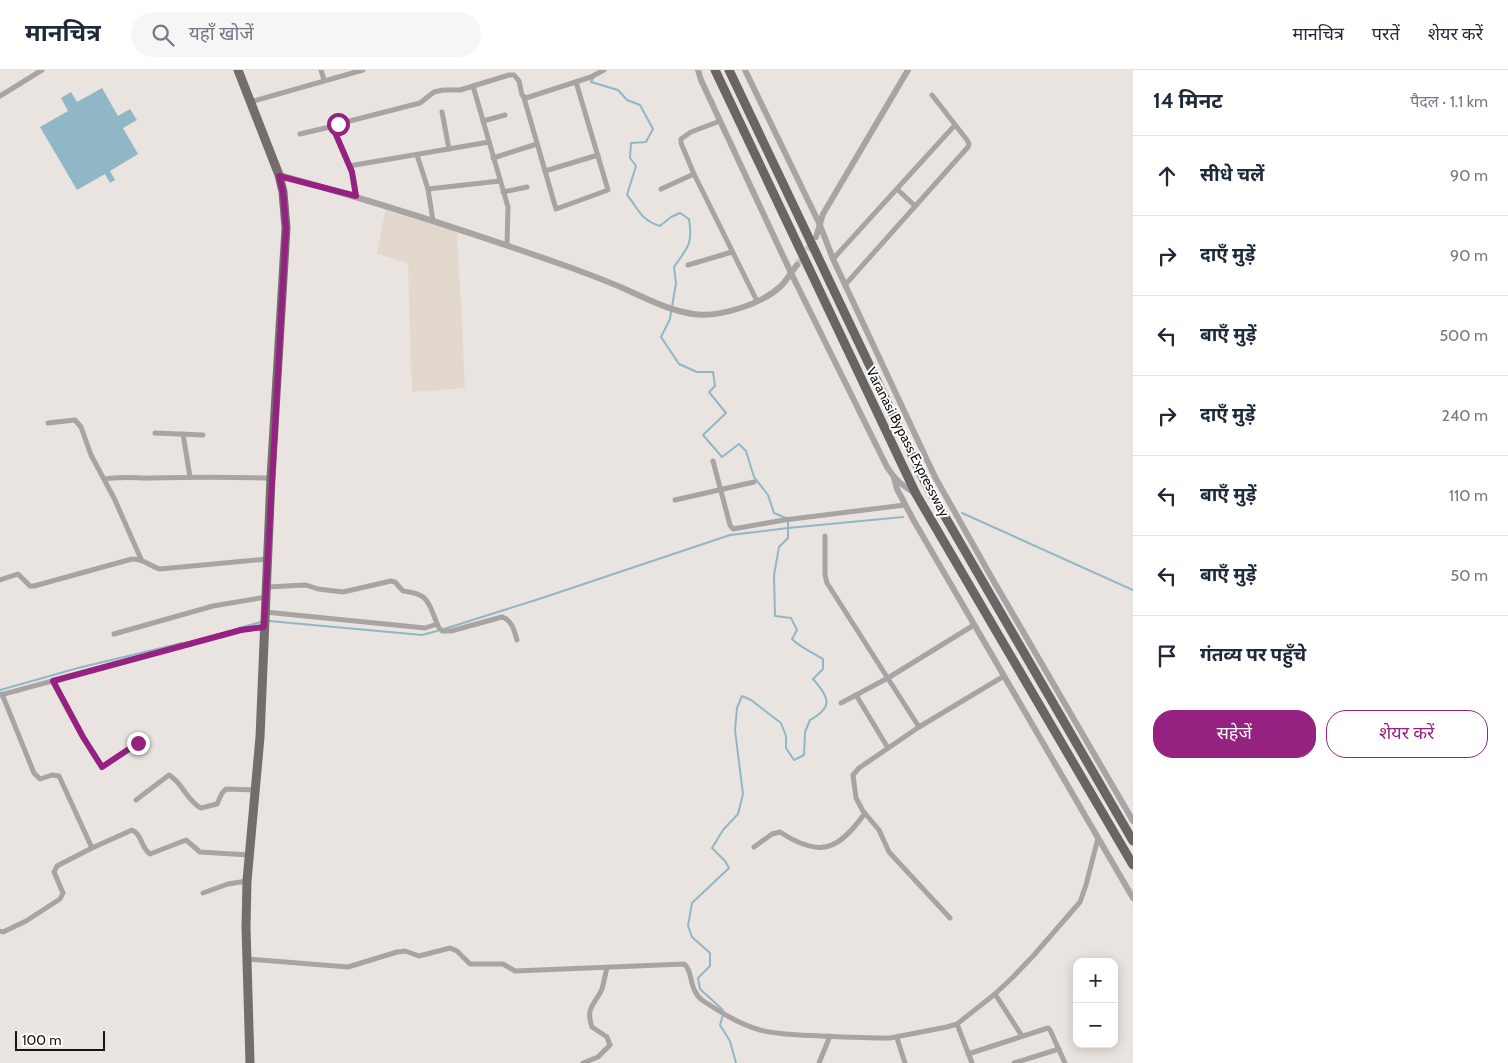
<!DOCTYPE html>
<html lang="hi">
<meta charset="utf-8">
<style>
:root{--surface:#fff;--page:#f6f6f7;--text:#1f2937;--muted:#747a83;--line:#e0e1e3;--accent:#952280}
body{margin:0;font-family:Cabin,"Noto Sans Devanagari",sans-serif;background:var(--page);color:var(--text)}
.controls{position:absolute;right:15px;bottom:15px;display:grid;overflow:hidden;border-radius:10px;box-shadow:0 2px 12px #0003}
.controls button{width:45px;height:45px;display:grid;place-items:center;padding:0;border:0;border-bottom:1px solid var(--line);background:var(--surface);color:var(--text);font:25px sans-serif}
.scale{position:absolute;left:15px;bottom:12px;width:90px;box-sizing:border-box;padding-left:5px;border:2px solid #161412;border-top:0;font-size:14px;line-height:18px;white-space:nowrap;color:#161412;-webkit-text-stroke:4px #fff;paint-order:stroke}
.stop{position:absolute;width:15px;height:15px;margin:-11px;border:4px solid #952280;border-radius:50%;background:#fff}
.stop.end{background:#952280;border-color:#fff;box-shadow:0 1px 5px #0008}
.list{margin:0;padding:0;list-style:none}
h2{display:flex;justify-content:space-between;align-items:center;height:65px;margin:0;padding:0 20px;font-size:21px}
h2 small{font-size:16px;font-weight:400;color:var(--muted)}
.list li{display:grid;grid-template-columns:32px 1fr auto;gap:15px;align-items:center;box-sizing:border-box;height:80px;padding:0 20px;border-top:1px solid var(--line)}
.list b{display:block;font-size:19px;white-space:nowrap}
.list em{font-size:16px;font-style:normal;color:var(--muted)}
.actions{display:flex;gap:10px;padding:15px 20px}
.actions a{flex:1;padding:11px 0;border:1px solid var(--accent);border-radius:20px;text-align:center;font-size:18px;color:var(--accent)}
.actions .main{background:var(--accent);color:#fff}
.icon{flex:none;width:28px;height:28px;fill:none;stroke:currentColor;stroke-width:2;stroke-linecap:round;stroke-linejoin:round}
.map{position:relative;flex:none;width:1133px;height:993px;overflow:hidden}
header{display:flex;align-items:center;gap:30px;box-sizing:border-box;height:70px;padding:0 25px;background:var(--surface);border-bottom:1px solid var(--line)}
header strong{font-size:24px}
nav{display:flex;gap:28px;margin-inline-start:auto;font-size:18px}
.search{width:350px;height:45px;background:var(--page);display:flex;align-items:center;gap:12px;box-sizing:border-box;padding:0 18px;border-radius:28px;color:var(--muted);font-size:19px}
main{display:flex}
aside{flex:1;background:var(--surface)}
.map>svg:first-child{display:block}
.built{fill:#e3d8ce}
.water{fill:#91b6c5}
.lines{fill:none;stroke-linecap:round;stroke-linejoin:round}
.stream{stroke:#91b6c5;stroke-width:2}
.tertiary-tunnel{stroke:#c9c5c1;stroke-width:6;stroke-dasharray:6 3;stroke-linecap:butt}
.minor{stroke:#a7a4a3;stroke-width:5}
.tertiary{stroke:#a7a4a3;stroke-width:6}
.primary{stroke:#736e6b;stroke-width:9}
.trunk{stroke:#6a6462;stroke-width:9}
.route{stroke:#952280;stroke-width:6}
.labels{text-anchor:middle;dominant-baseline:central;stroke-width:4;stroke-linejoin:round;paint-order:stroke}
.street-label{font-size:14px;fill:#161412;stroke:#fff}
</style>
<header>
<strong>मानचित्र</strong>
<div class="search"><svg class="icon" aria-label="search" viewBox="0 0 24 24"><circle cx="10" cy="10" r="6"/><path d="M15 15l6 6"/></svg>यहाँ खोजें</div>
<nav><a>मानचित्र</a><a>परतें</a><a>शेयर करें</a></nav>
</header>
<main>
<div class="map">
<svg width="1133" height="993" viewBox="0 0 1133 993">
<rect width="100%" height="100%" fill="#e9e4e0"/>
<polygon class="built" points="386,137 457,158 465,318 412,322 408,193 377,184"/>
<polygon class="water" points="102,18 118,46 130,39 137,50 123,58 138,84 110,101 115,110 110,113 105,104 77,120 40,57 68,41 61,28 71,22 77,32"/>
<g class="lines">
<g class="stream">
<path d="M593,8L591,12L618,20L627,30L640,35L653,59L646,72L631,73L630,88L636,96L627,125C639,139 640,150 660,156L671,147L680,143L689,149C693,174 688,177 674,197L676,213L672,237"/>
<path d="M671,242L670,249L661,267L679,294L697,302H713L715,316L709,322L726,343L703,365L722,387L739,374L746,381L754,407L768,425L774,443L788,449V468L779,477L774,505L775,546L791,548L797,560L792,569C801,578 812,582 823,589V599L813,609C829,627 834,637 810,650L805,662L804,685L794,690L786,678V666L781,653L751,630L742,626L737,638L735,660L743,724L738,744L723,760L712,778L725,791L729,798L692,833L688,856L692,867L710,883V896L698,908L700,919L723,940"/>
<polyline points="962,443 1133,520"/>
<polyline points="269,551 422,565 437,561"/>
<polyline points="239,558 261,552"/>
<polyline points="444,559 539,529 730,465 788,458 903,447"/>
<polyline points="0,620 78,598 182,573"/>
<polyline points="723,945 720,955 730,971 736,993"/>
</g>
<polyline class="tertiary-tunnel" points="797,195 813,171"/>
<g class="minor">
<polyline points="321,0 324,10"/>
<polyline points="473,16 508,137 507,175"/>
<polyline points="0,26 42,0"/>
<polyline points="524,28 556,139 608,120 576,12"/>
<polyline points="250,32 363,0"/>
<polyline points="442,42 449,79"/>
<polyline points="483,51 505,45"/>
<polyline points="300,64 334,56"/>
<polyline points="417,85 428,119 433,151"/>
<polyline points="493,88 537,74"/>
<polyline points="349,96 489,72"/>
<polyline points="545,101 598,85"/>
<polyline points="694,104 681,73 681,69 691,62 720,51"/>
<polyline points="428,119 500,111"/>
<polyline points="661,119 694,104 757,231"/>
<polyline points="897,119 915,136"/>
<polyline points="503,122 527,117"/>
<polyline points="356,126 352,102 334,60 334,56 338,54 420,33 434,22 443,20 460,20 509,5 514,5 519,11 522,25 526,28 591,7 604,0"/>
<polyline points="833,189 955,55"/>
<polyline points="688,195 732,182"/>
<polyline points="845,215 968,77 969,74 967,70 932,25"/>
<polyline points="48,353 75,350 81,357 91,385 114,428 141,489"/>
<polyline points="155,363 203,365"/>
<polyline points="183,364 190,407"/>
<polyline points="713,391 730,455 733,459 784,450 905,435"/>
<path d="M104,409C120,406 135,408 151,408C191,407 231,407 271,408"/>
<polyline points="675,430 754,412"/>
<polyline points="825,466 825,505 827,513 919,657"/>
<path d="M0,510L18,504L30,516H34L132,489C145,489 149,496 160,499L268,489"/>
<path d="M266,517L306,515L318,519L343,522L391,511L395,512L403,521C432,524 428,535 439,558L442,561H451L502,547C512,550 514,560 517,570"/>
<polyline points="265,542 425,558 437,554"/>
<polyline points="114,564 213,536 266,527"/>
<polyline points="53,611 83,667 102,697 138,673"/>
<polyline points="2,624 34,703 40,709 52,705 59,706 92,778"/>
<polyline points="0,625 241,560 264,557"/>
<polyline points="856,625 888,678"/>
<polyline points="841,633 888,608 974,555"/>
<path d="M136,730L169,705C182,712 187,731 201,738L217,734L222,723L226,719L255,720"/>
<path d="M754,777L772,764L780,762C820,788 838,781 865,743"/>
<polyline points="203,823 228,814 247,811"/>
<polyline points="950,848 889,782 879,760 863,741 856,728 853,705 859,698 919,657 1004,606"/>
<path d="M0,861L3,862L26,851L60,829L63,823L54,802L57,796L92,778L132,760C142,764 141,778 150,784L186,770L200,782L249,785"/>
<path d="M248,889L348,897L397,882L405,881L419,886L450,878L457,881L470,894H503L515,901L684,894C693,899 688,919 702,930C720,942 739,954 760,960C780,965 800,965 821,966C844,967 867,968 890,968L947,957L957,954L995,924L1014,906L1034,885L1080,832L1086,815L1098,768"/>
<polyline points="995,924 1022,966"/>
<polyline points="957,954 972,993"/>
<polyline points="897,968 905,993"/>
<polyline points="968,984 1048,958 1050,960 1065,993"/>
<path d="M583,993L598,987L610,975L607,967L592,957C585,937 595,935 602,919C604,912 605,905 607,898"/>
<polyline points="819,993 830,966"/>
<polyline points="1014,993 1059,979"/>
</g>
<g class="tertiary">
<path d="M698,0L701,10L791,203L887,397C895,410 903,416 916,424"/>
<polyline points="745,0 820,155 833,189 935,407 993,510 1133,751"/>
<path d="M279,105C377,132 473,163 569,197C588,204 607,211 625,219C647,229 668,240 693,244C719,248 762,234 781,216C787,210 792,201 797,195"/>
<polyline points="816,167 823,144 908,0"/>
<polyline points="894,408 897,419 914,451 1133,828"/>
</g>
<polyline class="primary" points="238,0 279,105 283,122 286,158 271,408 260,667 247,811 246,857 250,993"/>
<g class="trunk">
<polyline points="715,0 916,424 1133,795"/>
<polyline points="729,0 925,412 1133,771"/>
</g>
</g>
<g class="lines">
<polyline class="route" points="138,673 102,697 83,667 53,611 241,560 264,557 286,158 283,122 279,106 356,126 352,102 334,60 334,56 338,54"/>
</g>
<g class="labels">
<g class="street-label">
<text transform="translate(908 372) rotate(63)">Varanasi Bypass Expressway</text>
</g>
</g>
</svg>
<div class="controls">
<button>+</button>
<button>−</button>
</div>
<div class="scale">100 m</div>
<div class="stop" style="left:338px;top:54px"></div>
<div class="stop end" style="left:138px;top:673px"></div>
</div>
<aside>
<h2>14 मिनट<small>पैदल · 1.1 km</small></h2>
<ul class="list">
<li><svg class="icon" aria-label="ahead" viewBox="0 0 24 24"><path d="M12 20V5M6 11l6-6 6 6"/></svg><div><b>सीधे चलें</b></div><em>90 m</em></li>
<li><svg class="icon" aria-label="right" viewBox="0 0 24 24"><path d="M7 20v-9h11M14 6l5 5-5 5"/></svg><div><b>दाएँ मुड़ें</b></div><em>90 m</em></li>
<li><svg class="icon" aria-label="left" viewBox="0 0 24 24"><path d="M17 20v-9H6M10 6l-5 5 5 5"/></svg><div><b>बाएँ मुड़ें</b></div><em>500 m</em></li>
<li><svg class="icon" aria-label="right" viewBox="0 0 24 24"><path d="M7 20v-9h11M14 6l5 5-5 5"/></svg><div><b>दाएँ मुड़ें</b></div><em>240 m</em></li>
<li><svg class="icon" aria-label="left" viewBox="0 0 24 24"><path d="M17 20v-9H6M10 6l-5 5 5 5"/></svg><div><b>बाएँ मुड़ें</b></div><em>110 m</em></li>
<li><svg class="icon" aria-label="left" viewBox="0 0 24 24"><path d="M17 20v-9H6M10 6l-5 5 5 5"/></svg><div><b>बाएँ मुड़ें</b></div><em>50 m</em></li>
<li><svg class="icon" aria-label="arrive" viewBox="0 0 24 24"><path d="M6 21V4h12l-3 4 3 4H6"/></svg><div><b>गंतव्य पर पहुँचे</b></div></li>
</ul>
<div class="actions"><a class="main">सहेजें</a><a>शेयर करें</a></div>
</aside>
</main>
